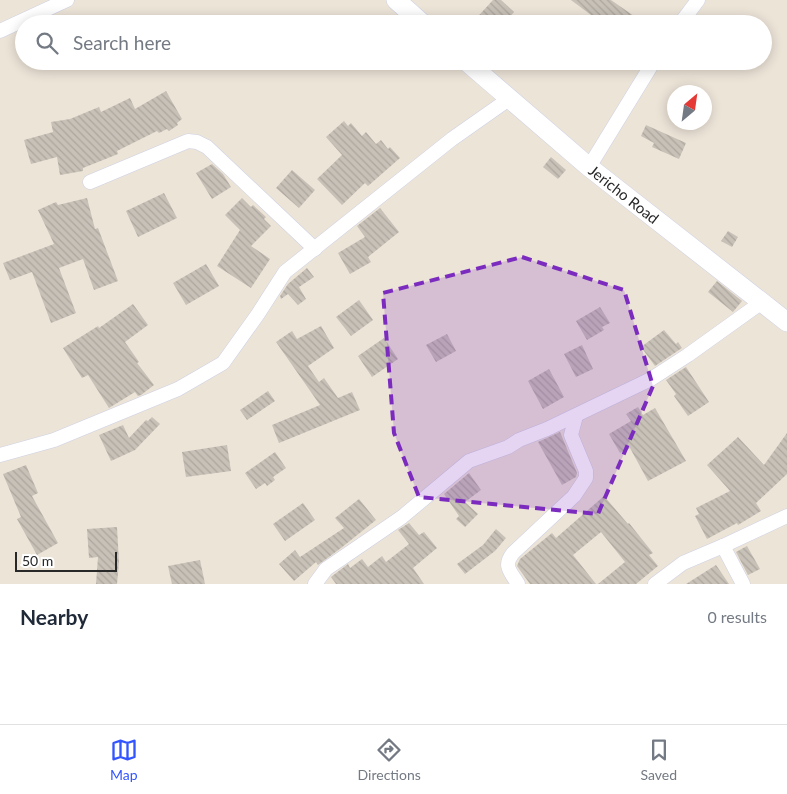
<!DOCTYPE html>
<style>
:root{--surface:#fff;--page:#f2f2f3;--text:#1f2937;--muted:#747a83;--line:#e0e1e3;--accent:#35f}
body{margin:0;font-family:Lato,sans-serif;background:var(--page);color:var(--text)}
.compass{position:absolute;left:667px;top:85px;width:45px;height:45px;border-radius:50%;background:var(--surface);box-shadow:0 2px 12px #0003;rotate:29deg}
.scale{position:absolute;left:15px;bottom:12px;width:102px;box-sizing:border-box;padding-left:5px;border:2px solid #282828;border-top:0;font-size:14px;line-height:18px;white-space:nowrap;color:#282828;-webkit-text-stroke:4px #fff;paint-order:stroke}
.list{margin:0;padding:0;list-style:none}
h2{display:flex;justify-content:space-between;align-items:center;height:65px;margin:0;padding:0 20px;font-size:21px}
h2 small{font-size:16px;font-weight:400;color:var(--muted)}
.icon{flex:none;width:28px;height:28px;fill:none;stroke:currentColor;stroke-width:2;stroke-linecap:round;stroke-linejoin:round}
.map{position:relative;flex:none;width:787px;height:584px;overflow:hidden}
.search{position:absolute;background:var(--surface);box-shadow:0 2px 12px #0003;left:15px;right:15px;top:15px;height:55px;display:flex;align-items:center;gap:12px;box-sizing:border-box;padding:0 18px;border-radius:28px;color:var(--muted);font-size:19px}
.sheet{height:140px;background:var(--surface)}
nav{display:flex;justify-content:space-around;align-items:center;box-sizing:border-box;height:70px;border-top:1px solid var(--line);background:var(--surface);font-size:14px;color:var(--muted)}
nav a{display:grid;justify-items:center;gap:2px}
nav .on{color:var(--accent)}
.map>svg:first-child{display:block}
.building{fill:url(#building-back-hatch)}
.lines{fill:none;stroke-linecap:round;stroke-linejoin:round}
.street-casing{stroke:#cdd1e4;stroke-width:15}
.secondary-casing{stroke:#cdd1e4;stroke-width:20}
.street{stroke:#fff;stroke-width:14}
.secondary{stroke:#fff;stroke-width:19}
.marked{fill:#7b2cbf;fill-opacity:0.2;stroke:#7b2cbf;stroke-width:4;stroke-dasharray:10 6;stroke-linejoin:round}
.labels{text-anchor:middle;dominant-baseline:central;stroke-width:4.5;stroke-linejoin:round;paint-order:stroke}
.street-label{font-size:15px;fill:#282828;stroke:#fff}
</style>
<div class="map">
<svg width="787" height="584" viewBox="0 0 787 584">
<defs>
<pattern id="building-back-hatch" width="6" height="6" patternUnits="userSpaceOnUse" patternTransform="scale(1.25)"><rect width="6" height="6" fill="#c8c1b8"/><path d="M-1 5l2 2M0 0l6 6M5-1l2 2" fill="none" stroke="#aca69e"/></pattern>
</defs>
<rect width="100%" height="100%" fill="#ede4d8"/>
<g class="building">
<polygon points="493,0 501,0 514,12 504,24 471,24"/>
<polygon points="571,0 611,0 634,16 628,24 603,24"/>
<polygon points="166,91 182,119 177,123 178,125 169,131 167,129 159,133 157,131 117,151 118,154 83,168 83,171 60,175 57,157 31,164 24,140 53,132 51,122 70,119 99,107 101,112 130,98 135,109"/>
<polygon points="344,121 348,126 351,123 362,136 366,132 376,144 381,140 388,149 390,147 400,158 368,186 365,183 342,205 317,179 342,155 326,137"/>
<polygon points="646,125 686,143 679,159 652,147 654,143 641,136"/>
<polygon points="551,157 566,170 558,179 543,167"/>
<polygon points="212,164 223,174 231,187 212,199 196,173"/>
<polygon points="292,170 315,190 299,208 276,188"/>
<polygon points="164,193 177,218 138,237 126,211"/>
<polygon points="87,198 95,229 98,228 118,281 94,290 83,259 59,268 76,313 51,323 32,272 10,280 3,263 54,244 38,210 56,202 58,205"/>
<polygon points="242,198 251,207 253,205 266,217 264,219 271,226 251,246 270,259 251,288 217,266 240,230 225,215"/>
<polygon points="380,208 399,232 368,257 371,262 350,274 338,253 365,237 357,226"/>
<polygon points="728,231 738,237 732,247 721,241"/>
<polygon points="206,264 219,286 186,305 173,283"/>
<polygon points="307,268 314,277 299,287 306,299 298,305 288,294 281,299 280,296 288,284"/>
<polygon points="717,281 742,301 733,312 708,292"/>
<polygon points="359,300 373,320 351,336 336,317"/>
<polygon points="133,304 148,325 125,342 139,362 137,363 154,385 141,395 138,396 135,392 109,408 88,375 82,378 63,348 98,326 99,328"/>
<polygon points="600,307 610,323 602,327 604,330 587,340 576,321"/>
<polygon points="321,326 334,348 308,366 319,382 324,378 338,398 352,392 360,410 279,443 272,425 320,405 276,342 292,331 297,339"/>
<polygon points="664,330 676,344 678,342 682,348 655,366 641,347"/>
<polygon points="447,334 456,351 436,362 426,345"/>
<polygon points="384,338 398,359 372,377 358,356"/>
<polygon points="582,345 593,369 576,377 564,354"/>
<polygon points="686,367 709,402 688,416 674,396 676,394 666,380"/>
<polygon points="549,369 564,397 543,409 528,381"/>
<polygon points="268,391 275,401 247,420 240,410"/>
<polygon points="638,407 643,415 655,408 686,461 648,481 630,448 620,453 609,434 631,421 626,414"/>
<polygon points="152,417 160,424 135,450 111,461 99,435 123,425 129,438 146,420 148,421"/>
<polygon points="560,432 577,473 576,477 562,485 538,442"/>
<polygon points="787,433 787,474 756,503 761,511 738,525 737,523 707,539 695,516 699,514 696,508 730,491 707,465 738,437 764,465"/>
<polygon points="227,445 231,471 186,477 182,452"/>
<polygon points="275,452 286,468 273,477 275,480 267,486 265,483 256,489 245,473"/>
<polygon points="26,465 38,493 32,496 58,543 37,555 17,519 21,517 3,474"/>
<polygon points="469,473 481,490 465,502 478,514 465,527 456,519 459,516 444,494"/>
<polygon points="604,496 628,524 629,523 653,553 649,555 658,566 636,584 598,584 625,562 601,532 573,555 596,584 530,584 517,566 520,559 552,533 556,538"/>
<polygon points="359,499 376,520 341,548 318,565 316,562 294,581 279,564 295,550 300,557 344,528 335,518"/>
<polygon points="303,503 315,520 285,541 273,524"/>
<polygon points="409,523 419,535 424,532 437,548 413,568 424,584 336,584 331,577 348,564 350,568 362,559 368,567 382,556 386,562 409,544 398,530"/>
<polygon points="117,527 119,562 117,584 96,584 98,557 89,558 87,529"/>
<polygon points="496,529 506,538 495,551 465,574 457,564 483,545"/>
<polygon points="747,546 760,569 748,575 736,552"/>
<polygon points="200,560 205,584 172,584 168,566"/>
<polygon points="716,565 729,584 686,584"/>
</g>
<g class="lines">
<defs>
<g id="street">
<polyline points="680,24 698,0"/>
<polyline points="0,31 67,0"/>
<polyline points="589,167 654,61"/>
<polyline points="90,182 188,141 197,142 207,147 315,249"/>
<polyline points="0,455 54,440 178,389 223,363 258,314 285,272 452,139 509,99"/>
<polyline points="723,546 743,584"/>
<polyline points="315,584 326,569 402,517 469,461 508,447 519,440 547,429 651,379 688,355 762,302"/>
<path d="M518,584C510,571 503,566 513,553L574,496L586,478V471L571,435L576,416"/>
<polyline points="655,584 683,563 723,546 787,516"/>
</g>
<g id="secondary">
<polyline points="396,0 423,24"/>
<polyline points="466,61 589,167 787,322"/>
</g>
</defs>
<use href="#street" class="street-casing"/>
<use href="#secondary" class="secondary-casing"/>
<use href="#street" class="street"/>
<use href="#secondary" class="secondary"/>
</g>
<path class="marked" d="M522,257L624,290L653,386L598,514L419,497L394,433L383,293Z"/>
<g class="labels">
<g class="street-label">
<text transform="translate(624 194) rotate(38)">Jericho Road</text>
</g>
</g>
</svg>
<svg class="compass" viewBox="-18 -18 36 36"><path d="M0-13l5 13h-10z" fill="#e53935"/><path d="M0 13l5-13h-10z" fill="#747a83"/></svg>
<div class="scale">50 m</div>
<div class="search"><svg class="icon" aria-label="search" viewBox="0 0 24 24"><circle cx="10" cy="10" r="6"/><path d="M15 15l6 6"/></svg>Search here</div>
</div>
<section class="sheet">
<h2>Nearby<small>0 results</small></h2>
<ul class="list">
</ul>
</section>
<nav>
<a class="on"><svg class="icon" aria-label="map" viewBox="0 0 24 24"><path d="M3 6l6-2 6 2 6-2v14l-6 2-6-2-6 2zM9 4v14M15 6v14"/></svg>Map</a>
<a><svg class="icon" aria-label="directions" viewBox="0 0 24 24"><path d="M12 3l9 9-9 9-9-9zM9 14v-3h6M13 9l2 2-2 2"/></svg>Directions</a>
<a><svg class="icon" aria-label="saved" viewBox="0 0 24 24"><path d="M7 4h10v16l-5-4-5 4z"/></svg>Saved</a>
</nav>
